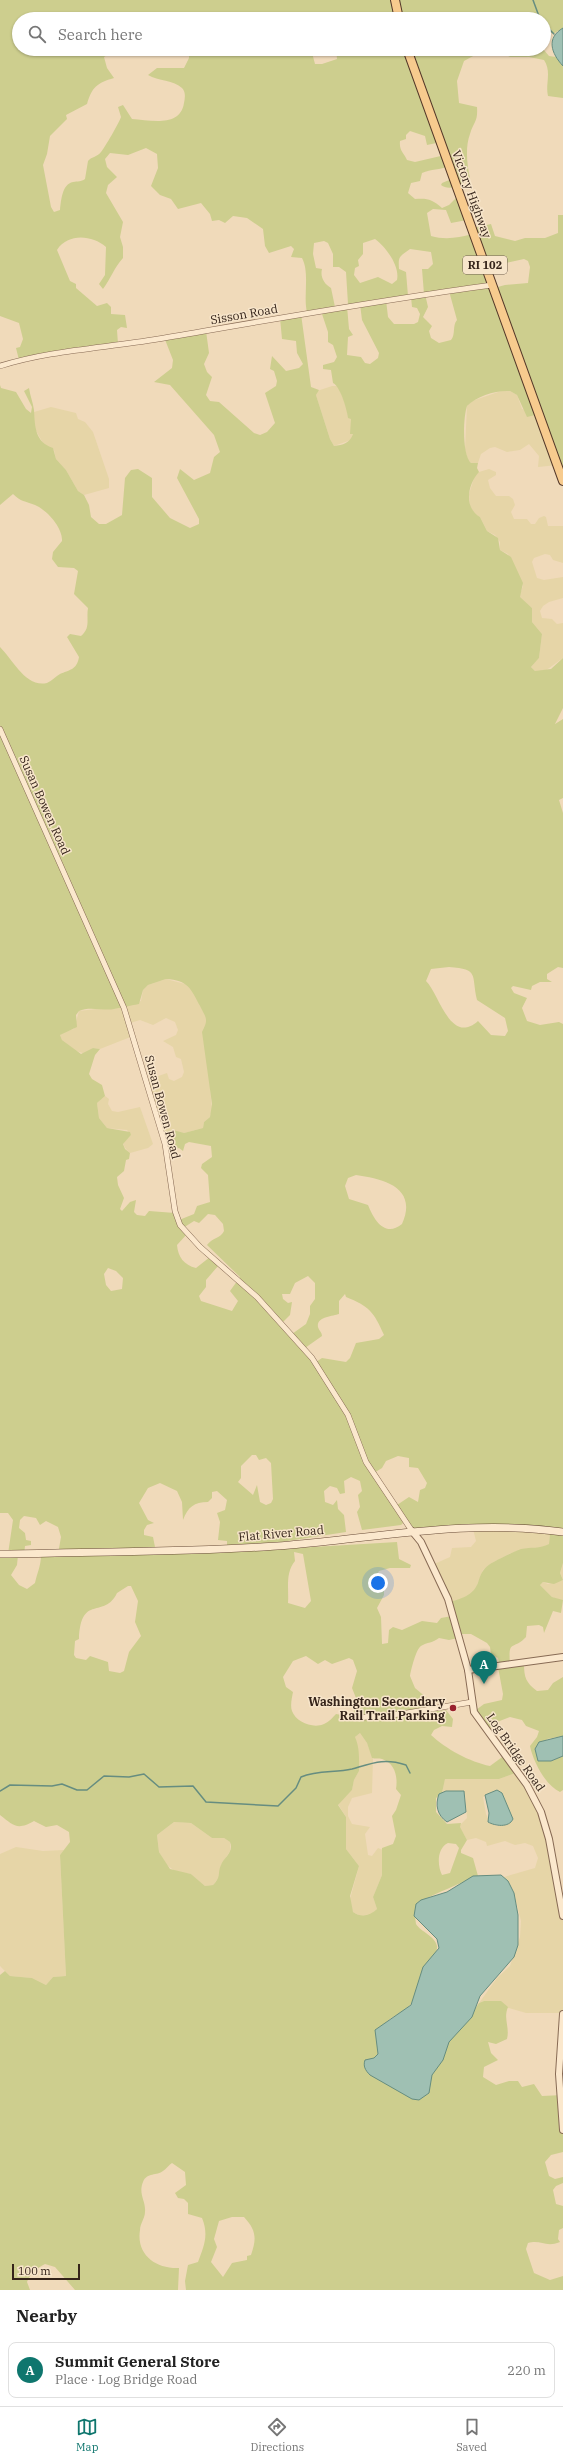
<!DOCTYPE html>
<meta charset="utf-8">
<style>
:root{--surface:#fff;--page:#f2f2f2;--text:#222;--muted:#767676;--line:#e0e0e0;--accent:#0f766e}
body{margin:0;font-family:"IBM Plex Serif",serif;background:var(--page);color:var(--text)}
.scale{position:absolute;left:12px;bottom:10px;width:68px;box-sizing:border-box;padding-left:4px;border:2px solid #35241a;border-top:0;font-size:11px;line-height:14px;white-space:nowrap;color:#35241a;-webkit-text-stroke:3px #f7e5ca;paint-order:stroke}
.you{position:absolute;left:378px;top:1583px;width:14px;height:14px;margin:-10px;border:3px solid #fff;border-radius:50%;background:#1a73e8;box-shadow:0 0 0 6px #1a73e833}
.badge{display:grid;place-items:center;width:26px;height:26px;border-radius:50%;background:var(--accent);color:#fff;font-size:13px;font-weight:700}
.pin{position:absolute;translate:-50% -33px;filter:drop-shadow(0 1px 2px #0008)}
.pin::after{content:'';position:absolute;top:21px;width:14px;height:12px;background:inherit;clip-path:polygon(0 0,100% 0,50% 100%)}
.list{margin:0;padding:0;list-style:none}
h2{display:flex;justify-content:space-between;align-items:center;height:52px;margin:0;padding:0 16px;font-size:17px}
h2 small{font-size:13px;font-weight:400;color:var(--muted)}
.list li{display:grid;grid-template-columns:26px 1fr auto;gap:12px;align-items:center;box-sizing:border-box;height:56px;margin:0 8px 8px;padding:0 8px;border:1px solid var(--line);border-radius:8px}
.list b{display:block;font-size:15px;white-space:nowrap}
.list p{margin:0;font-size:13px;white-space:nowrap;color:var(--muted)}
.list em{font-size:13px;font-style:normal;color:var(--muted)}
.icon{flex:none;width:22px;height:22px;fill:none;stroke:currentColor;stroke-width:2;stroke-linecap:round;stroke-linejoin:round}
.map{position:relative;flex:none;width:563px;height:2290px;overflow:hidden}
.search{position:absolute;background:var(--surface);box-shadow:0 1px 3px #0004;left:12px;right:12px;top:12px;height:44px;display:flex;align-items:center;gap:10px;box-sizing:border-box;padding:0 14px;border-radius:22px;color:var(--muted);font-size:15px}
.sheet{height:116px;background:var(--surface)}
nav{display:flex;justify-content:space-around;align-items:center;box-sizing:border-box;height:56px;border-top:1px solid var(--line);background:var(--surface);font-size:11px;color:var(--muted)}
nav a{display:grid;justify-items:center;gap:2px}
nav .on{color:var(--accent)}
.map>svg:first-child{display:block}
.farmland{fill:#e6d5a7;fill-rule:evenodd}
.green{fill:#cdce8e;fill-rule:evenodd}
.water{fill:#9fc0b3;stroke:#668d80}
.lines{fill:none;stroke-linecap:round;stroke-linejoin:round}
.stream{stroke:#668d80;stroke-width:1.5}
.minor-casing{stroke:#876a54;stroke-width:6}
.tertiary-casing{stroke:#876a54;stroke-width:8}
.secondary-casing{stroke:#684b37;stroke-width:8}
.primary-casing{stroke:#543829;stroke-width:10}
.minor{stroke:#fbe8cd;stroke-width:5}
.tertiary{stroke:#fbe8cd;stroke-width:6}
.secondary{stroke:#fbe8cd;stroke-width:7}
.primary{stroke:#f7cb8e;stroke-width:8}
.poi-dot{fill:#99212e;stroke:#f7e5ca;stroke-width:1.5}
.labels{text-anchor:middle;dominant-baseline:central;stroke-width:3;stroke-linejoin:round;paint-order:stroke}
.shield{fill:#f7e5ca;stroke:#6f5e4f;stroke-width:1}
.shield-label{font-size:11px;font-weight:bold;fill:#35241a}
.street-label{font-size:12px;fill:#35241a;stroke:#f7e5ca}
.poi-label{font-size:12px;font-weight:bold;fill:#35241a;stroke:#f7e5ca;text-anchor:end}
</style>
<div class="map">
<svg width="563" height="2290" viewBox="0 0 563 2290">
<rect width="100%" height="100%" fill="#f0daba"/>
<g class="farmland">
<polygon points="332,386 338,386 347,408 348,418 351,418 353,434 351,440 334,446 330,439 316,395 317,391"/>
<polygon points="504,390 510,391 517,395 522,409 539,414 558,465 538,467 539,456 529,444 520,450 507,452 495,447 490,448 481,454 478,463 471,463 468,460 465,450 467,406 472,401"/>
<polygon points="51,407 76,413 78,419 85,422 93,432 109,479 109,488 84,495 78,491 66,470 56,459 54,450 44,445 34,427 34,412"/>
<polygon points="489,469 496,472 496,475 488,480 490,488 496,496 509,496 513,499 515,505 511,512 514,519 527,519 531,524 535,524 539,518 544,516 546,517 548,526 563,526 563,563 553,560 550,555 545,554 534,558 532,562 537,578 544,580 563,577 563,598 549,602 543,606 540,611 542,618 552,619 557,624 563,623 563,658 545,671 535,671 531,667 539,658 542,634 532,622 532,608 519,597 523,586 508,554 500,550 500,542 495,535 487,531 480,517 475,515 470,507 469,494 474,478 479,472"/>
<polygon points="166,979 185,984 195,993 200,1006 208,1016 203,1037 208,1064 212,1110 210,1117 204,1122 203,1128 184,1133 162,1132 147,1080 167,1073 169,1079 174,1081 182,1077 184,1072 181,1059 176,1057 173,1047 163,1041 176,1035 178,1030 175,1022 166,1018 153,1025 140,1020 130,1023 133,1036 100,1049 93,1048 86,1054 76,1051 62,1040 60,1035 66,1031 74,1029 79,1011 104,1008 113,1009 141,1001 143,990 148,985"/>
<polygon points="105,1096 109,1099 108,1104 112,1111 118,1112 140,1107 153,1144 148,1148 130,1153 125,1148 123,1143 131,1135 127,1130 107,1128 99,1118 97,1103"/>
<polygon points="473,1529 550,1533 549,1544 543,1548 529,1548 511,1553 490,1564 483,1570 474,1593 462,1599 450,1602 432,1565 450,1557 452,1548 471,1547 476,1541"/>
<polygon points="563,1563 563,1600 560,1600 552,1597 540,1585 543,1582 548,1584 563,1580 560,1573"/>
<polygon points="360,1733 367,1743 373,1759 372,1793 352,1798 348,1807 348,1816 352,1824 370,1827 365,1834 368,1855 372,1856 378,1848 383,1850 382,1875 373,1897 377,1909 372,1914 360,1916 353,1912 349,1903 359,1866 346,1849 346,1817 338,1804 352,1790 354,1780 359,1771 355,1737"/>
<path d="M518,1772L543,1816L563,1918V2013H526L484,2001L479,2003L497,1978L510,1966L520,1937L521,1921L517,1905L511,1887L504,1877L535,1868L538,1858L533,1846L525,1843L515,1845L505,1841L487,1846L486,1842L476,1838L467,1840L459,1826L467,1818L465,1793L446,1791L442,1793L445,1778L499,1779ZM495,1792L508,1823L501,1826H496L490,1822L486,1814L483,1797Z"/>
<polygon points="174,1822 191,1823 212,1838 224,1838 230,1842 230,1851 221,1865 220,1876 213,1885 205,1886 191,1874 176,1872 167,1865 159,1852 157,1835"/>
<polygon points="16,1847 43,1851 64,1850 60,1855 66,1976 53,1977 46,1985 32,1978 10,1976 0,1966 0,1854"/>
</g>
<g class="green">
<path d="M0,0H563V28L553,34L549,30L544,31V19H19V49H117L104,57L107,68L114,78C97,83 92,87 87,104L66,115L67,119L50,136L47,154L43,165L51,207L54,212L60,210C61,201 62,184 73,182C78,181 81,182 85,179L88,161C91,157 97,157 101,152C104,149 120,121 121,117L118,107L123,105L132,119C150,120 180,128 184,103C185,98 186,92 182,88C174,80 158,81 148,75L157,68H184L189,58V49H311L315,64H322L337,59L336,49H486L464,61L457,81L459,103L477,107C478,122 474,121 470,134C465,147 467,165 470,178C462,184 450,192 441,185L442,183L454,178L449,166C440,170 431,169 422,173L420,181L411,183L408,193L415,199C427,198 432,199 442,208L449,205L460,194L467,220L451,223L446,210L433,209L427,213L431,236C445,240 458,238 472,234L474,228L491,224L495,236L515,241L525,238H545L558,233V215H563V480L539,414L527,417L517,395L510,391C496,390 477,396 467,406C463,418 462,455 471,463H478L477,468L479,472C467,485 464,508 480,517L487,531L498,538L500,550L511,557L523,583L520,597L532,608V622L542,634L539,658L531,667L535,671L551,669L563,658V708L555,724L563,719V798L559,800L563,813V968L558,967L547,974V979L552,982H540L532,986L531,990L513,986L511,988L514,993L527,998L522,1008L527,1021L540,1025L559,1022L563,1024V1563L560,1573L563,1580L554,1584L543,1582L540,1585L552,1597L563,1600L561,1613L553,1611L544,1633L543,1627L539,1625L527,1626L526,1637C513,1651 508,1638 510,1665L524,1664C524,1677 526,1683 537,1691L548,1690L553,1683L563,1677V1736L547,1739L538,1761H551L563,1756V1790L560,1792C545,1785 533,1761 530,1746L537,1737L539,1731L526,1726L522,1720L510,1717L497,1722L488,1730L476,1710L484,1704L502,1700L503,1694L498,1667L500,1666L498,1658L491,1654L490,1647L487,1643L471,1634H458V1638L449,1640L439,1638C433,1643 427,1642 421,1646C416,1649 411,1670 410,1676L415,1688L428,1699L429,1712L446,1710L453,1719L452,1727L442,1726L434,1730L431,1735C446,1749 470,1762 490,1766L505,1755L518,1772L499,1779H445L442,1793L436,1798V1812L447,1824L461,1823L460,1827L467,1840L461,1850V1853L473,1858L478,1876C470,1879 422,1899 419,1903C414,1909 415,1917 416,1924C421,1932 435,1936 437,1946C438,1952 432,1958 429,1963C422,1976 420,1993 410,2005C403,2014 391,2015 384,2025L431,2074L450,2037L469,2018L479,2003L484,2001H501L508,2007C503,2019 510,2027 507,2039L496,2044L488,2042L491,2053L498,2060L484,2067L483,2077L496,2085L509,2081H518L522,2087L534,2084L542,2096L563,2095V2152L551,2155L545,2162L549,2176L555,2179L563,2177V2183L556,2186L553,2190L556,2204L563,2206V2228L559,2230L558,2239L560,2242C545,2248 541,2239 528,2243L526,2249L534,2273L550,2280L563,2276V2290H186L185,2281L188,2265L198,2262C204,2246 209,2235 202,2218L188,2214V2203L184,2199L178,2198L175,2193L186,2185L185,2172L172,2163C169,2165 166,2169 163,2171C157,2176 147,2172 143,2182C138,2194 146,2201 145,2212C145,2218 140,2224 140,2230C136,2255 156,2269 179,2268L178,2290H75L55,2267L45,2264C36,2269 31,2272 27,2282L30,2290H0V1975L5,1971L10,1976L32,1978L46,1985L53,1977L66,1976L60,1855L70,1842L69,1832L57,1825L46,1827L34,1821C17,1831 13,1825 0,1815V1555L8,1554L13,1520L8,1513H0V647C13,660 26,688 47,683C52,681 56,676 60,674C69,670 77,670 79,657L67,637L70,634L81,636C91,628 86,619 88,608L74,594L78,571L74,568L58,567L52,559L53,552L62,541C63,528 47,510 35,505C25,501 21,502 13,494L0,505V385L1,388L16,392L26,409L31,413L32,407L24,391L29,388C30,395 33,403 34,410C35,427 35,442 53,448L56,459L66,470L78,491L84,495L89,505L91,517L99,524H106L122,515L125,478L131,470L138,469L152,478V497L170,518L190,528L199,524V519L177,478L180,469L194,480L210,473L214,457L220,452L214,435L170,385L154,382L172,368L173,360L164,337L206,331L209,353L204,364L207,372L212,377L206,395L210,401L219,402L254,433L260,435L267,432L275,423L265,393L276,386L277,381L274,371L270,369L272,356L286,371L299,368L303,364L297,353L296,341L282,339L280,318L301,314L311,387L319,390L316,395L330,439L334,446C343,445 350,443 353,434H350L351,419L348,418C347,409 340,386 333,383L331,370L323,369V365L334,362L337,357L333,345L328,342V332L321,311L307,312C303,296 310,273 302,258L291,257L294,249L291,246L269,253L265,246L263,229L247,218L233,216L225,223L219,220L212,221L210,214L201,203L178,209L171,199L160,195L151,186L158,168L157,154L146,148L128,155L110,153L105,159L107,167L117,177L108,185L106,193L123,222L120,237L123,247V258C114,268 111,278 103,289L99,284L105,275L106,247C92,235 68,233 57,250L70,281L76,284V288L97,306L107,303L111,307V314L125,315L127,328L121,327L117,330L118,344L19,360L16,348L20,347L23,339L19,323L0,316ZM410,131L425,136L427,145L441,142L445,155L415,162L407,160C404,153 399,151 400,141L406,139V135ZM375,239C386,247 400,266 397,280L392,284L378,277L360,283L354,275L355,268L359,266L358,260L363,254V243ZM324,241L328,243L333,254V267H339L346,272L348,304H360L362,320L379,353L378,358L370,364L365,363L361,357L347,355L348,337L353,335L349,329L347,306L335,307L331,288C324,284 320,277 322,269L316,268L313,254L314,243ZM410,249L431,252L433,264L428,269H422L424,294L411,297L412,307L417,308L420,314L418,322L414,324H394L388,317L386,300L408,296L406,272L399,269C398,255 400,257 410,249ZM524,259L528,261L530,267L528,283L505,285L494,288L489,274L506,271V263ZM449,291L457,320C452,326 456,334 451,340L439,343L431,338L429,331L432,326L423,317L428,307L425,294ZM449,967C480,969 471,975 477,1000L505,1018L508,1031L505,1036L491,1035L478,1021C450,1046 439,993 426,981L431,969ZM166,979C188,980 191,989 200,1006C206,1018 209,1019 202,1032L212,1104L210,1117L204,1122L203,1128L184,1133L173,1130L162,1132L167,1152L179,1148L183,1151L185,1144L189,1142L211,1146L212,1157L202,1164L201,1168L208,1175L210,1202L197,1206L194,1214L179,1220L175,1213L149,1211L145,1216L137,1215L134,1212L136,1200L130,1202L122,1211L120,1209L124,1198L118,1185L117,1177L124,1171L126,1160L129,1159L130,1153L125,1149L123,1144L131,1135L130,1132L107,1128L99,1118L97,1103L105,1096L102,1085L92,1079L89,1074L95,1055L100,1049L93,1048L81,1054L62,1040L60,1035L77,1027L76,1015L79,1011C89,1006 104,1011 114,1009C123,1007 129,1006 139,1004L143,990L148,985ZM356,1175C385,1179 418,1188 402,1224C385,1238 374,1220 368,1205L349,1199L345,1186L348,1178ZM208,1214L215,1215L223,1224L224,1231C221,1238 212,1238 207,1245L240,1277L230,1291L238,1301L232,1311L201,1301L199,1296L206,1287V1280L218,1266L210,1257L196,1268C184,1265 178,1257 177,1245L187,1234L183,1228L194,1221L199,1223ZM108,1268L116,1271L123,1278L122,1289L111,1291L106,1285L104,1274ZM308,1276L315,1283V1299L310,1306V1314L306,1324L292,1334L282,1323L290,1315L292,1302L288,1303L283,1299L282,1294H290L295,1283ZM345,1294L346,1297C369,1306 374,1312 384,1335L379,1339L356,1343L350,1358L346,1362L322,1358L316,1362L305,1348L322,1336C322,1332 319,1331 318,1327C316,1317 333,1316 339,1314V1301ZM252,1455H256L259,1460L266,1458L271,1463L273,1499L271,1503L266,1505L260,1502L257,1485L253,1495L238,1482L241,1478V1466ZM398,1456L409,1458V1467L418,1468L427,1483L425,1488L420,1490L418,1502L409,1497L397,1505L374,1473L382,1468L386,1461ZM351,1477L360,1481L362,1491L358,1495L360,1507L357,1512L362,1530L401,1525L404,1522L414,1532L517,1529L550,1533L549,1544C540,1549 531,1547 521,1549C515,1551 496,1560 490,1564C471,1577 489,1592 450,1602L452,1616L441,1618L437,1623L422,1621L402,1630L393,1627L389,1630L388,1643L382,1644L381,1617L377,1608L384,1595V1587L380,1585L377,1575L379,1571L390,1568H410L411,1565L399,1559L397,1542L231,1552H156L153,1537L144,1535V1530L147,1525L154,1523L148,1520L139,1503L148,1488L160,1483L177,1491L182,1502L183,1520C188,1507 194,1502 208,1502L212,1498V1492L217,1491L227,1500L225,1510L217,1513L220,1522L218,1540L227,1541V1545L281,1542L346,1532L344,1515L338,1509L337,1500L333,1505L325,1502L324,1491L330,1486L337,1488L340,1494L345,1493L344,1481ZM24,1516L36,1518L40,1525L46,1521L58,1527L61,1537L58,1554L41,1555C41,1566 37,1573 35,1583L27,1589L19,1585L11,1575L17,1565L18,1555H24L25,1546L31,1545V1541L26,1540L25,1533L19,1528L20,1520ZM294,1552L303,1554L311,1601L305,1608L288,1603C289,1589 285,1573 295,1561ZM128,1586H131L138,1601L135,1622L141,1636L129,1652L124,1671L120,1673L109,1671L108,1662L90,1656L86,1660L76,1658L74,1655L75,1641L79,1639C81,1593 104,1620 117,1593ZM306,1656L318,1664L325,1660L332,1664L349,1658L353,1660L357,1671L352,1688L356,1698L353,1717L336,1714C333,1717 329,1722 324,1724C313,1729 296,1722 292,1711C290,1706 292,1697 293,1692L286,1687L283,1677L293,1661ZM360,1733L367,1743L372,1758C375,1759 379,1758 382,1759C395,1763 398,1777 396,1789L401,1795L396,1810L392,1816L396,1836L393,1844L382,1848V1875L373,1897L377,1909C370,1916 361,1918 353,1912L350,1896L359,1866L346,1849V1817L338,1805L352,1790L354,1780L359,1771C359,1760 360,1748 355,1737ZM174,1822L191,1823L212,1838H224L230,1842C234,1853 224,1857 221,1865C217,1874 222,1876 213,1885L205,1886L191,1874L170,1869L159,1852L157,1835ZM448,1843L456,1844L459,1848L450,1873L442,1875C437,1865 437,1848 448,1843ZM232,2217H244C256,2230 257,2238 251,2255L247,2256V2260L232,2263L223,2277L211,2262L217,2247L214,2239L219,2221Z"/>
<path d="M496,49H543L549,56L556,57L563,66V98L548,96C545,84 552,72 544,60L529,57H510Z"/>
</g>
<g class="water">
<path d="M563,28V66C551,53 546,38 563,28Z"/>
<polygon points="563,1736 563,1756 551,1761 538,1761 535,1749 539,1742"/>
<path d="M497,1790L502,1793L513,1819C509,1828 495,1826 488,1822L489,1813L485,1795Z"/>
<path d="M446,1791H464L466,1812L447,1822C437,1815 435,1805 439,1794Z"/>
<path d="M501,1875L508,1881L514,1893L518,1915V1945L514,1957L480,1996L472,2017L449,2042L443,2060L432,2075L429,2093L419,2100L412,2099L370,2075C365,2070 363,2066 365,2060L374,2058L378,2054L375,2030L411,2005L423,1967L439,1948L437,1939L414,1916L416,1904L421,1900L447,1892L473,1876Z"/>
</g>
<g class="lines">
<g class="stream">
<polyline points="533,0 540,19"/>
<polyline points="544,24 554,34"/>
<path d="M0,1791L10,1785L52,1786L62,1784L77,1790H87L104,1776L129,1777L144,1774L159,1787L193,1786L206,1802L278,1806L296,1788L301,1777C318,1770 335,1773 352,1769C373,1763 384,1758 406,1765L410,1773"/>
</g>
<defs>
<g id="minor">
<path d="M0,366C51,350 105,348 158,339C269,320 380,300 492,285"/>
<polyline points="0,729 124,1008 165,1144 175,1211 180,1225 200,1247 257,1297 312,1358 348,1415 366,1462 412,1531"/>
<polyline points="356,1718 401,1714 472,1702"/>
</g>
<g id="tertiary">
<polyline points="412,1531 421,1542 448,1599 468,1670 474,1712 527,1785 541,1812 549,1839 563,1916"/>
<polyline points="468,1670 563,1657"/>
<polyline points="563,2014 559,2074 563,2130"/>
</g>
<path id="secondary" d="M0,1554C37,1554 74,1552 112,1552C171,1551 230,1550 290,1545C382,1537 471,1519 563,1532"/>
<g id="primary">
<polyline points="395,0 399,19"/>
<polyline points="407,49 563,481"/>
</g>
</defs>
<use href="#minor" class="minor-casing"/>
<use href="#tertiary" class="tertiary-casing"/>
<use href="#secondary" class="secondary-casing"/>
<use href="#primary" class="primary-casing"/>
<use href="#minor" class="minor"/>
<use href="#tertiary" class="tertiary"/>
<use href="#secondary" class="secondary"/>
<use href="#primary" class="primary"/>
</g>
<circle class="poi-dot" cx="453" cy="1708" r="4"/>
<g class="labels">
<rect class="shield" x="463" y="256" width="44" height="18" rx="3"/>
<g class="shield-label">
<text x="485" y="265">RI 102</text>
</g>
<g class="street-label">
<text transform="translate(472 194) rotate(70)">Victory Highway</text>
<text transform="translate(244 314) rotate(-10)">Sisson Road</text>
<text transform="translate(45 805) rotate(66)">Susan Bowen Road</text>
<text transform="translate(163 1107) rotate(75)">Susan Bowen Road</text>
<text transform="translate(281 1533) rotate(-5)">Flat River Road</text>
<text transform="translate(516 1752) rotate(55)">Log Bridge Road</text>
</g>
<g class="poi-label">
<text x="445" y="1701">Washington Secondary<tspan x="445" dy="14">Rail Trail Parking</tspan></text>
</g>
</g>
</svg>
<div class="scale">100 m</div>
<div class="you"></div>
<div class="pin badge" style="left:484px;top:1684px">A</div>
<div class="search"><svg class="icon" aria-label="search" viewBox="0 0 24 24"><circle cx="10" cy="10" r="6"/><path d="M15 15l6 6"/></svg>Search here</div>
</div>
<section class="sheet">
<h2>Nearby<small></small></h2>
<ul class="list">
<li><span class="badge">A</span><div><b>Summit General Store</b><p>Place · Log Bridge Road</p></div><em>220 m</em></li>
</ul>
</section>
<nav>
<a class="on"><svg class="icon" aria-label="map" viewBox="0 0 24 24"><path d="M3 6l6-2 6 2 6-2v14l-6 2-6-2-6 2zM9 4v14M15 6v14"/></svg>Map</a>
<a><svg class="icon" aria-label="directions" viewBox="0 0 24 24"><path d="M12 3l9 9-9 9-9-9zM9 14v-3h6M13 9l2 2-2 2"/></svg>Directions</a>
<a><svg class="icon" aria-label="saved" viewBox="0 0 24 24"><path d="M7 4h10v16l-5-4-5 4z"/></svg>Saved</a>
</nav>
